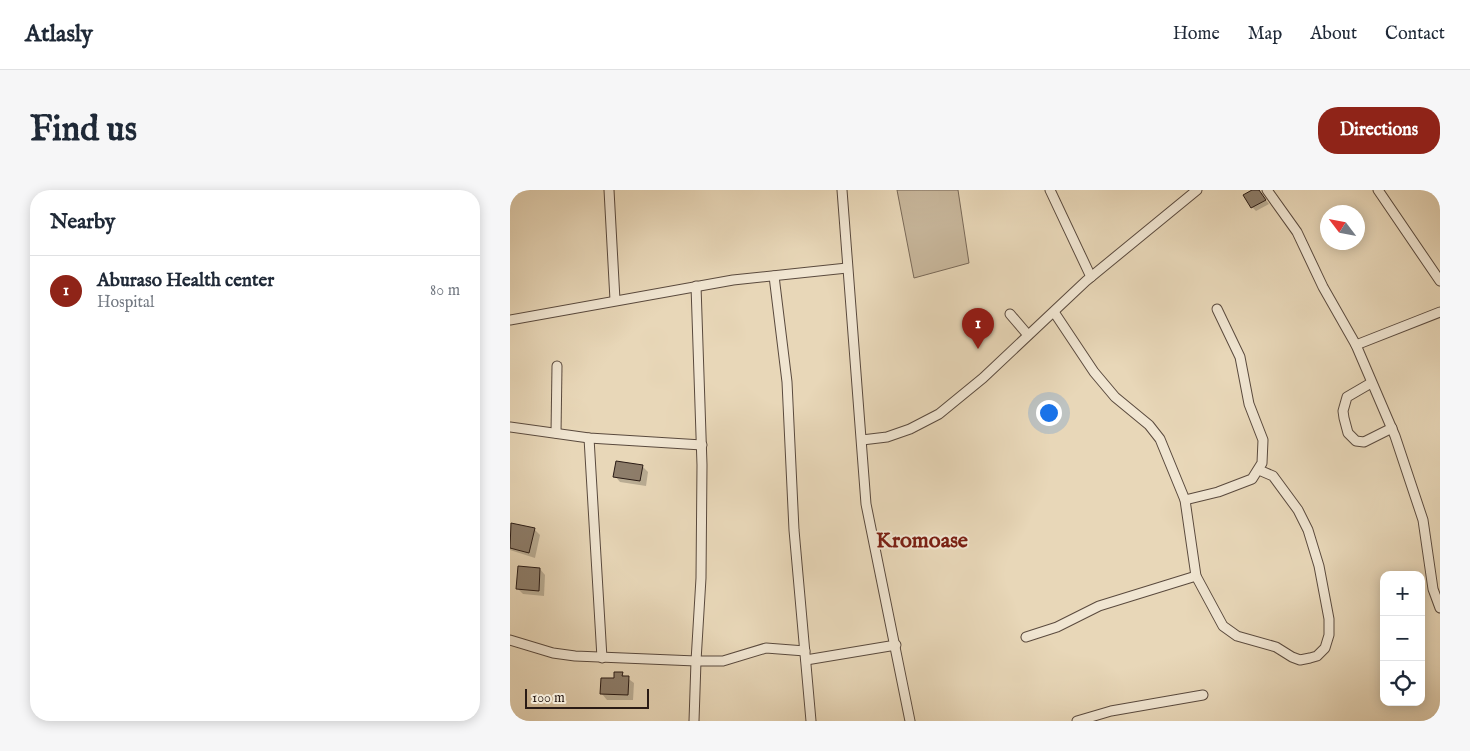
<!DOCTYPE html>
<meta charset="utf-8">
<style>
:root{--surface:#fff;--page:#f6f6f7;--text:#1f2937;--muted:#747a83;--line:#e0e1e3;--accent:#8f2418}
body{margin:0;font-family:"IM FELL English",serif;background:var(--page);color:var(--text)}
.controls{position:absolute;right:15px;bottom:15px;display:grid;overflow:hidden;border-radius:10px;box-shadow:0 2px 12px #0003}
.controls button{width:45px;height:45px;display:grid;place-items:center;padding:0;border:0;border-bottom:1px solid var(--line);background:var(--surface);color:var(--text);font:25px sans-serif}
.compass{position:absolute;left:810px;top:15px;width:45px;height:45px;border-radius:50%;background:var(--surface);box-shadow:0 2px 12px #0003;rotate:302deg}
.scale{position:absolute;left:15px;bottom:12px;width:124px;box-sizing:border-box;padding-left:5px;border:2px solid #2a1b15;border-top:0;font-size:14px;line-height:18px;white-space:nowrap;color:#2a1b15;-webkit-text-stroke:4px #f0e5d1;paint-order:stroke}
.you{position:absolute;left:538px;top:222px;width:18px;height:18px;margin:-12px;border:4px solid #fff;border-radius:50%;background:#1a73e8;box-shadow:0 0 0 8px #1a73e833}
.badge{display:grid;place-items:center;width:32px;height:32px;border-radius:50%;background:var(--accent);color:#fff;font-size:16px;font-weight:700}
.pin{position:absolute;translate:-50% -41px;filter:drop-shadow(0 1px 2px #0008)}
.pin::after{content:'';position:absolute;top:26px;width:18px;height:15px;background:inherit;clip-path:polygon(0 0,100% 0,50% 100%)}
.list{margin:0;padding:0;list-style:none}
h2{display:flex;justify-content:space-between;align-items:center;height:65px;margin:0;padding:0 20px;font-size:21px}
h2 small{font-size:16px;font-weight:400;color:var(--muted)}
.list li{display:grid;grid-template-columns:32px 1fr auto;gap:15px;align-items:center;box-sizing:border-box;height:70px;padding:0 20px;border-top:1px solid var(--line)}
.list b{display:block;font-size:19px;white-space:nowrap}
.list p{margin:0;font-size:16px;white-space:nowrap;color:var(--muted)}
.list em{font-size:16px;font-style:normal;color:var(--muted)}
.icon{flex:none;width:28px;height:28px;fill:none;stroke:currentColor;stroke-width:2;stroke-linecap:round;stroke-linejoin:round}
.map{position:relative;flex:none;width:930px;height:531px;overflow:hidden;border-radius:20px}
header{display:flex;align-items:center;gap:30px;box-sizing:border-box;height:70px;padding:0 25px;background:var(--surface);border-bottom:1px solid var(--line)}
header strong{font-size:24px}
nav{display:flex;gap:28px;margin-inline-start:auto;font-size:18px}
.intro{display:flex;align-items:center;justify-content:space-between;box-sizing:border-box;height:120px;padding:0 30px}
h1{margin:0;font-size:35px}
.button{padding:12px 22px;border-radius:20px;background:var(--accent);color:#fff;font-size:18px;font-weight:700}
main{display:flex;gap:30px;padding:0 30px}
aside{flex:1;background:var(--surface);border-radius:20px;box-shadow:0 2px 12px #0003}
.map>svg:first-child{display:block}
.green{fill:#c8b79c;stroke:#796958}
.shadow{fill:#0003}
.building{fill:#8d7d6a;stroke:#2a1b15}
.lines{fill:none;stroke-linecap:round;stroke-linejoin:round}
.minor-casing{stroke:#5a4a3e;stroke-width:11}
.minor{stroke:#f0e5d1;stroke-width:9}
.labels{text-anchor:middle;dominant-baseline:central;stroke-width:4;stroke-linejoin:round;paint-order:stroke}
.quarter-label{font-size:22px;font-weight:bold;fill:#7a1f14;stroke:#f0e5d1}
</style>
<header>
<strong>Atlasly</strong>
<nav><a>Home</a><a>Map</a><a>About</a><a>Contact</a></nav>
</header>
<div class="intro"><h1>Find us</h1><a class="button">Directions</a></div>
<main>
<aside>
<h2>Nearby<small></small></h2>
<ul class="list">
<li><span class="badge">1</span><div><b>Aburaso Health center</b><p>Hospital</p></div><em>80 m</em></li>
</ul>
</aside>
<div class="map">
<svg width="930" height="531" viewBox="0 0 930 531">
<rect width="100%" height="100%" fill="#e8d7b8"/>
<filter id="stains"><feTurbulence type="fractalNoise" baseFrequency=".004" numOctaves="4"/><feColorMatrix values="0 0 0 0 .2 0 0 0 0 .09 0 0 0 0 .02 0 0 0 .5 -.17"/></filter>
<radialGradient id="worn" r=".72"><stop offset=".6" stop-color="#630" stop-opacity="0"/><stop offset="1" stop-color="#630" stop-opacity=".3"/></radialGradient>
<polygon class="green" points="387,0 448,0 459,73 404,88"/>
<g class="shadow">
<polygon points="745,0 748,0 759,14 746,21 742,17"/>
<polygon points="132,276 138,282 136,296 110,292 105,286"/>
<polygon points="2,334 24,339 30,345 25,368 0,360"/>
<polygon points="30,379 35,385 34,406 13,404 8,399"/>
<polygon points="112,484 124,493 123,510 97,510 92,504"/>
</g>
<g class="building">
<polygon points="742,0 749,0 756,10 741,18 733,5"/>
<polygon points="106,271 133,275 130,291 103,287"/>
<polygon points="1,333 25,338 19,363 0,358"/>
<polygon points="8,376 30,378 29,401 6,399"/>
<polygon points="104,482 113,482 112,486 119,486 118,505 90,504 91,488 104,488"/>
</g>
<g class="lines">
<defs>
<g id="minor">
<polyline points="99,0 105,110"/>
<polyline points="332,0 356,314 400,531"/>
<polyline points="540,0 581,87"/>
<polyline points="757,0 787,42 813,97 846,155 885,246 913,330 923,399 930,418"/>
<polyline points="868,0 930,91"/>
<polyline points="264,86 277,192 284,340 301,531"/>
<polyline points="544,122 584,182 605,207 639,235 650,249 675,310 686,386 713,436 727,446 766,457 782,467 790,470 800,468 807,466 815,458 819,445 819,429 809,376 798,340 788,320 763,286 749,280"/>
<polyline points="500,124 518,145"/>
<polyline points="0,130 223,90 337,78"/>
<polyline points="846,155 930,122"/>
<polyline points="861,193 837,207 833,221 834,228 838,243 846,251 854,252 882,238"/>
<polyline points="0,237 79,248 192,255"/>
<polyline points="46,243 47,176"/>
<polyline points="79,248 92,468"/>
<polyline points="352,250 377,247 400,239 429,224 473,188 576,91 687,0"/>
<polyline points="675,310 708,302 742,289 752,273 753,250 739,214 730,167 707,119"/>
<polyline points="516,447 547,437 589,416 686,386"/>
<polyline points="0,450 43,463 65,466 186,471 191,388 192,275 186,96"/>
<polyline points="296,470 386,455"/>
<polyline points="184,531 186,471 213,471 256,458 295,461"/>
<polyline points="567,531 601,521 693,505"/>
</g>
</defs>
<use href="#minor" class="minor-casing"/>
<use href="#minor" class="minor"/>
</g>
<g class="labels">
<g class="quarter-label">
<text x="412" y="351">Kromoase</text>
</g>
</g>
<rect width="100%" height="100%" filter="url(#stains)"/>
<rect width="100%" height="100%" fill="url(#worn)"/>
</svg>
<div class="controls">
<button>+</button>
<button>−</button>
<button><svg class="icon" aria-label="locate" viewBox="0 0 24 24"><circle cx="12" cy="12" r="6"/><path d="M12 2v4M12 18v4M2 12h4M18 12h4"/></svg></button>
</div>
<svg class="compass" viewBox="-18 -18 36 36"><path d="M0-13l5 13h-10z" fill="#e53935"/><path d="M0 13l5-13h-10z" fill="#747a83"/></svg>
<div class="scale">100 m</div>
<div class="you"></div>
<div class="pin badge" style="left:468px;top:159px">1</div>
</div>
</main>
